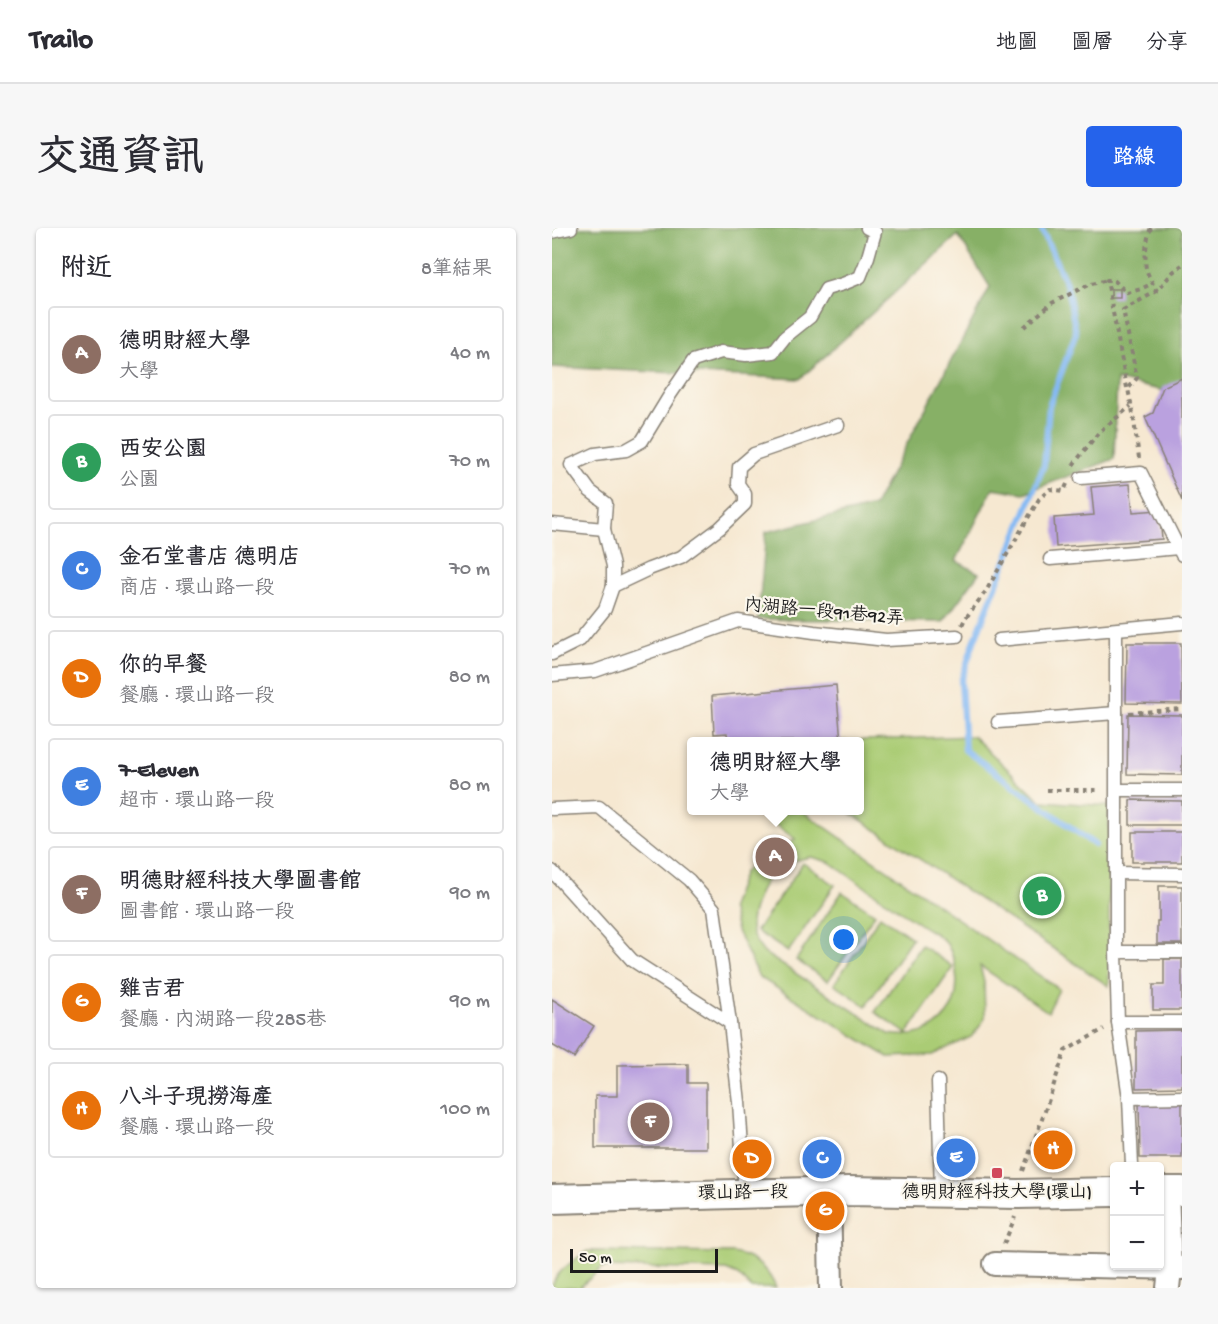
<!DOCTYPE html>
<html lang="zh-TW">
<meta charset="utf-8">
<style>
:root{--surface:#fff;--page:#f7f7f7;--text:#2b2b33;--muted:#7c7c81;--line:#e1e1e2;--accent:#2563eb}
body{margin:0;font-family:"Gochi Hand","LXGW WenKai TC",sans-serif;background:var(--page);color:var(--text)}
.controls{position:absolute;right:18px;bottom:18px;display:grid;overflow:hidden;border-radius:6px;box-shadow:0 2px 4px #0004}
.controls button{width:54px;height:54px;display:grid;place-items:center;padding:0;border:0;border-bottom:2px solid var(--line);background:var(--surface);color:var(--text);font:30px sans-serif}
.scale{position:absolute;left:18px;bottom:15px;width:148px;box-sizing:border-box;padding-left:6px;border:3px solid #1c1c1c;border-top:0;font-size:16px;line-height:21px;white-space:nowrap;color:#1c1c1c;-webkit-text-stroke:4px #fbf7ec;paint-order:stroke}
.you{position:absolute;left:292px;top:712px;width:21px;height:21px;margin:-15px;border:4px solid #fff;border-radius:50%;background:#1a73e8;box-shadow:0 0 0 9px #1a73e833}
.badge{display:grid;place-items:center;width:39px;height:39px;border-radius:50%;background:var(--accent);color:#fff;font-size:20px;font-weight:700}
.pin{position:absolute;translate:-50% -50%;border:3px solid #fff;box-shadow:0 2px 6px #0006}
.popup{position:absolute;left:135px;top:509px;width:177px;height:78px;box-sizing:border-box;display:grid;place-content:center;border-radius:6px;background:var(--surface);filter:drop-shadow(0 2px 4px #0005);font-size:20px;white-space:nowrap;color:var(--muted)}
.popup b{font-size:22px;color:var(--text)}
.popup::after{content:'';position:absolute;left:50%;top:100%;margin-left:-12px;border:12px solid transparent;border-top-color:var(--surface)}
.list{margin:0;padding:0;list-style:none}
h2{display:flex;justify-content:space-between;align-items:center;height:78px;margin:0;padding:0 24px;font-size:26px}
h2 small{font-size:20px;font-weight:400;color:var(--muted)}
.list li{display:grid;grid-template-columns:39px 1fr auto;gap:18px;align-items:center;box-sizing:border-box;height:96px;margin:0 12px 12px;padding:0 12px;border:2px solid var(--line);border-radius:6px}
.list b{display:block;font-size:22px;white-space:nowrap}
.list p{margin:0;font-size:20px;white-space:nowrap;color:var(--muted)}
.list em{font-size:20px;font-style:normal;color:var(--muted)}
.map{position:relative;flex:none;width:630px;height:1060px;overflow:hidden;border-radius:6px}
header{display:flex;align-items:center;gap:36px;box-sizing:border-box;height:84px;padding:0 30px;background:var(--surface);border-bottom:2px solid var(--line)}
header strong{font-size:28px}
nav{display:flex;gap:33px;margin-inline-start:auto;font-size:21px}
.intro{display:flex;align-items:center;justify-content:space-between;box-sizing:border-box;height:144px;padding:0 36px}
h1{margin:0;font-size:42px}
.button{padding:15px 27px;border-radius:6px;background:var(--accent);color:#fff;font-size:21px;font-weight:700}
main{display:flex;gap:36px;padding:0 36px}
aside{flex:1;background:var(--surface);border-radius:6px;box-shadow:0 2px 4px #0004}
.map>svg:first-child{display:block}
.green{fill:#aacc75;stroke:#637448;stroke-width:1.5;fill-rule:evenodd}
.forest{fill:#87b066;stroke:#526641;stroke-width:1.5}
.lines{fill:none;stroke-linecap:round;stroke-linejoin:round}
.stream{stroke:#85baf4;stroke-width:6}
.building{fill:#baa1df}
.service-casing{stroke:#898276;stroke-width:15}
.minor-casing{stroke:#898276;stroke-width:26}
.tertiary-casing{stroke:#898276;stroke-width:32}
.path{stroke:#898276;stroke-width:4;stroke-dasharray:4.5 4.5;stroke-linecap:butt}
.service{stroke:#fff;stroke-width:12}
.minor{stroke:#fff;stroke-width:22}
.tertiary{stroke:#fff;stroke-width:28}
.poi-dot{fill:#d1495b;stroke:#fbf7ec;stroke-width:2}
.labels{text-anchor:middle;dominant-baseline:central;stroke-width:4.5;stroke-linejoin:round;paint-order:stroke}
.street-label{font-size:18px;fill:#1c1c1c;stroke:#fbf7ec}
.poi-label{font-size:18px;fill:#1c1c1c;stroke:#fbf7ec}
</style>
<header>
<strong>Trailo</strong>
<nav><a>地圖</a><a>圖層</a><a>分享</a></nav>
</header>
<div class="intro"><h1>交通資訊</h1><a class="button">路線</a></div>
<main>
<aside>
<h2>附近<small>8筆結果</small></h2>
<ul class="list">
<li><span class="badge" style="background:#8d6e63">A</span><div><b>德明財經大學</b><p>大學</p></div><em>40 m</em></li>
<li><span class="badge" style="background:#2e9e5b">B</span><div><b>西安公園</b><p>公園</p></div><em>70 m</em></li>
<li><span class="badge" style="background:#3f7fe0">C</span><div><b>金石堂書店 德明店</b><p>商店 · 環山路一段</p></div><em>70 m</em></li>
<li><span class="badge" style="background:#e8710a">D</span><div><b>你的早餐</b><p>餐廳 · 環山路一段</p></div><em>80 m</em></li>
<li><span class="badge" style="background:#3f7fe0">E</span><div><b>7-Eleven</b><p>超市 · 環山路一段</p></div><em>80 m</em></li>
<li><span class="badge" style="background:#8d6e63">F</span><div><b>明德財經科技大學圖書館</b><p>圖書館 · 環山路一段</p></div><em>90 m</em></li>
<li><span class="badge" style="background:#e8710a">G</span><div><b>雞吉君</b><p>餐廳 · 內湖路一段285巷</p></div><em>90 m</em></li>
<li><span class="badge" style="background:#e8710a">H</span><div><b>八斗子現撈海產</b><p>餐廳 · 環山路一段</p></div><em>100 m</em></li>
</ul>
</aside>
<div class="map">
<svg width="630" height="1060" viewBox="0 0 630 1060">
<rect width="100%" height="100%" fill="#fbf7ec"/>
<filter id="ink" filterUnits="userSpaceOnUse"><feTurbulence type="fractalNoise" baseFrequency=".0167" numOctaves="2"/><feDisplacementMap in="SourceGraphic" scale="12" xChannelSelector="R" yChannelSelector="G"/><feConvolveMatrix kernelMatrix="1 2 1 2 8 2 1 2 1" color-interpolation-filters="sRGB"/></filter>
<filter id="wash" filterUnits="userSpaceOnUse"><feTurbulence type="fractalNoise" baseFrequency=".008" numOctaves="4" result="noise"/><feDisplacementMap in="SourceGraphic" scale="24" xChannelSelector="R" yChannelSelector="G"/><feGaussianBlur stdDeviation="1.35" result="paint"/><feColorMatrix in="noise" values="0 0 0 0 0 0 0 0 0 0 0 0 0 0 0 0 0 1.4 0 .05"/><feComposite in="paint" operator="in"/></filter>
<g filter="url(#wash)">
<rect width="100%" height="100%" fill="#f6e8d1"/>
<g class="green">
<polygon points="421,508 489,573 557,578 557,758 296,583 307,582 307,514 261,514"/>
<path d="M205,583H250L507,761L496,784L428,738L432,754L433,789L428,798L419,809L380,827L360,828L336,829L207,749L185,703L179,679L192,644L215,626L231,619L243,611ZM259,629L277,634C307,655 338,676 369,697C376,702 390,708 395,716C406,735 410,768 395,786C380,805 361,810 337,806L212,725C208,719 201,711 200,705C198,696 200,685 203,677C213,644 226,635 259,629Z"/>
<polygon points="251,635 283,657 236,724 204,703"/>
<polygon points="290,664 323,686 276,753 244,732"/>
<polygon points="328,688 360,710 314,778 282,756"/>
<polygon points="369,717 401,739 355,806 323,784"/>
<path d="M35,1023L181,1025C202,1029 216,1040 224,1060H199L186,1047L174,1042L51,1039L27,1060H0C2,1044 23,1032 35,1023Z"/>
</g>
<polygon class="forest" points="0,0 630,0 630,167 565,152 562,231 472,265 441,260 404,333 427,345 391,394 206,391 214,304 322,278 438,59 406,7 248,151 0,139"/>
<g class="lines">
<polyline class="stream" points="489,0 515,58 524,105 497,178 492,237 422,414 409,453 413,522 543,617"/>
</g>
<g id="blocks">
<g class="building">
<rect x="559" y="61" width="9" height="9"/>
<polygon points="630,150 630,273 593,189 601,185 611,159"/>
<polygon points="578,256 581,284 607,282 610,311 504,319 502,290 542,287 539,259"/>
<polygon points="575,415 629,415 630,476 574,475"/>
<polygon points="284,457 289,513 176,513 175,505 162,506 160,468"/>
<polygon points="576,486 630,487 630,547 575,546"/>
<polygon points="578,572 630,573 630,597 578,597"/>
<rect x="580" y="604" width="50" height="30"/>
<polygon points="607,658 630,658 630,716 605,716 605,693 607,693"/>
<polygon points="612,731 630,731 630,782 601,782 601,757 612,757"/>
<polygon points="0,771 42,798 22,830 0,817"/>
<polygon points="630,802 630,859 584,860 584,803"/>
<polygon points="136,836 136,855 154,855 154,920 43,920 43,868 65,868 65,837"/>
<polygon points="587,873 630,873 630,930 588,930"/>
</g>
</g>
</g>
<g filter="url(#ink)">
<use href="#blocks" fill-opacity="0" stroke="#898276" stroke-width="1.5"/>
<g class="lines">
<defs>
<g id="service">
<polyline points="0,4 19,0"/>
<polyline points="529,250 589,245 630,327"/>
<polyline points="0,296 52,301"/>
<polyline points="498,331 627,320"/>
<polyline points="61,358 97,341 129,329 168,300 193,276 193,266 186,256 187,239 202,226 286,197"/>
<polyline points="564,402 564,724 566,794 577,870 580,938"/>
<polyline points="447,412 630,395"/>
<polyline points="0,426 28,412 53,381 61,358 61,338 52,301 54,275 38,263 19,237 43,226 74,222 90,213 118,167 141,133 169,124 194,127 221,124 233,109 258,89 274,61 291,56 308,49 316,29 323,4 315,0"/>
<polyline points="0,447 43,443 186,393 262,404 334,412 405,408"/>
<polyline points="446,494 564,485"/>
<polyline points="565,562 630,562"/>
<polyline points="0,581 47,579 137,652 162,681 178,795"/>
<polyline points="0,643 80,732 178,795 187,874 193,965"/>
<polyline points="564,645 630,646"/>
<polyline points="564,724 630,724"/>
<polyline points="566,794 630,794"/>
<polyline points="386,853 389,965"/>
<polyline points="577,870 630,869"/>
</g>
<g id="minor">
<polyline points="615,963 618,1041 616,1060"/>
<polyline points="277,964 279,1060"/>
<polyline points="443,1036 630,1040"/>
</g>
<g id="tertiary">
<polyline points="608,963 630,963"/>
<polyline points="0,971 297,963 466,966 562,964"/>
</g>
</defs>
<use href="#service" class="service-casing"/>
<use href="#minor" class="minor-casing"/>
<use href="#tertiary" class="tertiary-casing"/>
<g class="path">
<path d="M599,0C595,8 592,31 594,40C596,48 601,56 605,63"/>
<polyline points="472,99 500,75 536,57 555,52"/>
<polyline points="575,160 555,52 562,52 575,65 589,61 601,55"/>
<polyline points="587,230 581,185 576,161 585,150 571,82 605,63 621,44 630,37"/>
<polyline points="521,237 547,204 579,178"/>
<polyline points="410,397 413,391 434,363 487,271 498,261 512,263 515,256"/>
<polyline points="577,485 630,481"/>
<polyline points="495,562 549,562"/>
<polyline points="471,943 493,883 513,823 552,801"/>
<polyline points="452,1016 463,989"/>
</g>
<use href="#service" class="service"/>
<use href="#minor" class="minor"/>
<use href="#tertiary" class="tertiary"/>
</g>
</g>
<rect class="poi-dot" x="439" y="939" width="12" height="12" rx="3"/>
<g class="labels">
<g class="street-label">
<text transform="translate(272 385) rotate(5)">內湖路一段91巷92弄</text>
<text transform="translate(191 966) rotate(-1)">環山路一段</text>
</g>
<g class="poi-label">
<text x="445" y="965">德明財經科技大學(環山)</text>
</g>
</g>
</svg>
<div class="controls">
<button>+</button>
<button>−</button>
</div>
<div class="scale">50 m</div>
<div class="you"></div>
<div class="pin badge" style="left:223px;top:629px;background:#8d6e63">A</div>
<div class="popup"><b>德明財經大學</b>大學</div>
<div class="pin badge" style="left:490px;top:668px;background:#2e9e5b">B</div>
<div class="pin badge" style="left:270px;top:931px;background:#3f7fe0">C</div>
<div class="pin badge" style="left:200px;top:931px;background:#e8710a">D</div>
<div class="pin badge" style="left:404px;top:930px;background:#3f7fe0">E</div>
<div class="pin badge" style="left:98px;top:894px;background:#8d6e63">F</div>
<div class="pin badge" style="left:273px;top:983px;background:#e8710a">G</div>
<div class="pin badge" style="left:501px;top:922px;background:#e8710a">H</div>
</div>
</main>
